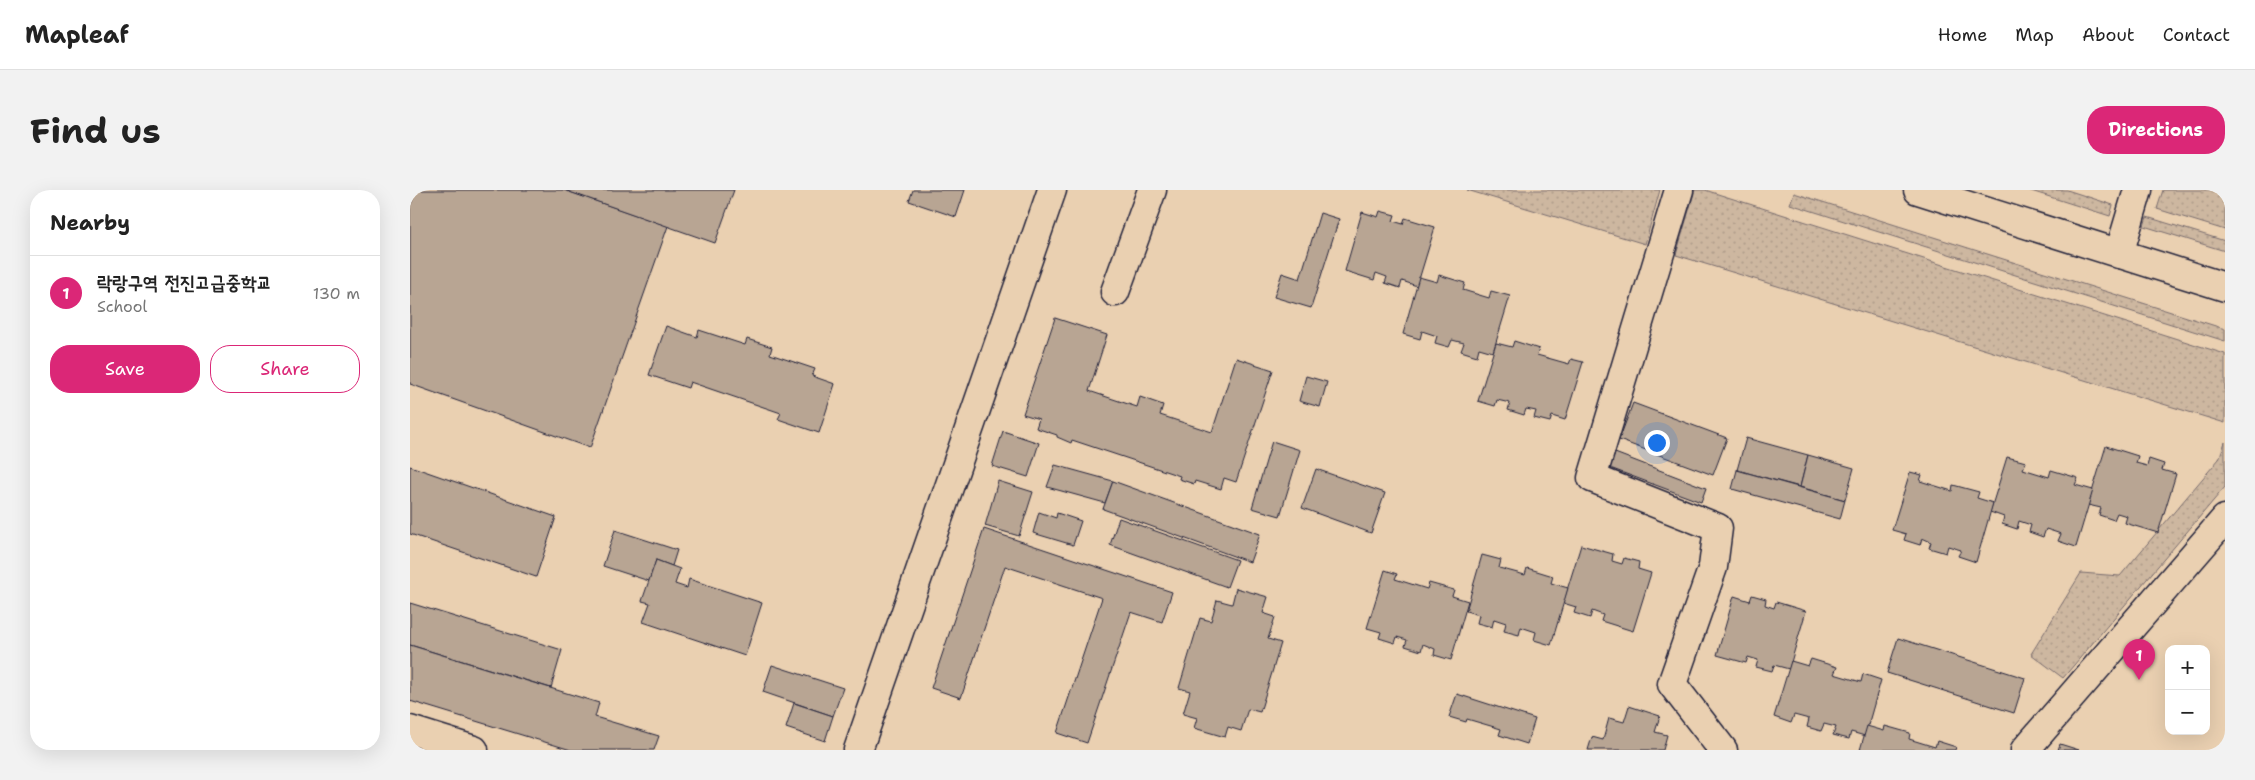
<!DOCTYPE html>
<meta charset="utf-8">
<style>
:root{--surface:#fff;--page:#f2f2f2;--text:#222;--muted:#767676;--line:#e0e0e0;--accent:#db2777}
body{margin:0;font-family:"Shantell Sans","Poor Story",sans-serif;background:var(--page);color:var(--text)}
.controls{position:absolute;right:15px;bottom:15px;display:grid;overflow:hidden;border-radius:10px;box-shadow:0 5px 20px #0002}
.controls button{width:45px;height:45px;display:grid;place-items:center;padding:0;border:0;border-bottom:1px solid var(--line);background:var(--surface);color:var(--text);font:25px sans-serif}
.you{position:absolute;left:1246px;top:252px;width:18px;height:18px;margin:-12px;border:4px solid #fff;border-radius:50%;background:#1a73e8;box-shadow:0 0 0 8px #1a73e833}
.badge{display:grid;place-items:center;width:32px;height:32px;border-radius:50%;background:var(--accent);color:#fff;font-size:16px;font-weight:700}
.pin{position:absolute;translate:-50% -41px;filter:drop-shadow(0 1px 2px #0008)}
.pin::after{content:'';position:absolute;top:26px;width:18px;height:15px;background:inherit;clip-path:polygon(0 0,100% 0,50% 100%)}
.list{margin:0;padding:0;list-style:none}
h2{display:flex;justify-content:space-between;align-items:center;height:65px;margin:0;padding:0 20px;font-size:21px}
h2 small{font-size:16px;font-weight:400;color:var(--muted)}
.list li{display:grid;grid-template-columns:32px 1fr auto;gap:15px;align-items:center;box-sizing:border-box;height:75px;padding:0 20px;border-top:1px solid var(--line)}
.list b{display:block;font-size:19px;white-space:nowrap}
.list p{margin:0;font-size:16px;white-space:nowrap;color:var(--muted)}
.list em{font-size:16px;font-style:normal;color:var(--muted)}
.actions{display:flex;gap:10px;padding:15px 20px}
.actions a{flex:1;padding:11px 0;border:1px solid var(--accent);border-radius:20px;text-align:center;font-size:18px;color:var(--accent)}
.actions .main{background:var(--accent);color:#fff}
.map{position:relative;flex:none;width:1815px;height:560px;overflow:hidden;border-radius:20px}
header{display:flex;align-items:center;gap:30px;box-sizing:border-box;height:70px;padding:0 25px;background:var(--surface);border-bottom:1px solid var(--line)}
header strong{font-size:24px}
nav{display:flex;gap:28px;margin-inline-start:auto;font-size:18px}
.intro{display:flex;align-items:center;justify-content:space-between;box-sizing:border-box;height:120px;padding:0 30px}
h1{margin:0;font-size:35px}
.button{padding:12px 22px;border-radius:20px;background:var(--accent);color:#fff;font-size:18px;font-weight:700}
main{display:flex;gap:30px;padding:0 30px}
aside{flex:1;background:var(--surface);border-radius:20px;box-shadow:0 5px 20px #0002}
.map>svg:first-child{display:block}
.grass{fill:url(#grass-dots);stroke:#786c6e}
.building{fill:#b8a593;stroke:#22223b}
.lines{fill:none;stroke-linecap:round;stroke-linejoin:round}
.minor-casing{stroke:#22223b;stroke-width:31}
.major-casing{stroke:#22223b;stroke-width:31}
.minor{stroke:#ead0b1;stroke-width:28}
.major{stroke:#ead0b1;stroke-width:28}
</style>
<header>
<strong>Mapleaf</strong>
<nav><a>Home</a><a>Map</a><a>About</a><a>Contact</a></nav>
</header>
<div class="intro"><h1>Find us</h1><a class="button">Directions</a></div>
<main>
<aside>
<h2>Nearby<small></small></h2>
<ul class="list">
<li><span class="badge">1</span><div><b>락랑구역 전진고급중학교</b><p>School</p></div><em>130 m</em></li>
</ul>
<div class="actions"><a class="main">Save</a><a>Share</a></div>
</aside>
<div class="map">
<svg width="1815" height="560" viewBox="0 0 1815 560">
<defs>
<pattern id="grass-dots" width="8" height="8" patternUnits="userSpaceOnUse" patternTransform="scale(1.25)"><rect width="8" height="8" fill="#cdb7a0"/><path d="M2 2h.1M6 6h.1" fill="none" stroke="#b09d8b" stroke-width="1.8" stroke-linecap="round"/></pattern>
</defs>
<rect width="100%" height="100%" fill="#ead0b1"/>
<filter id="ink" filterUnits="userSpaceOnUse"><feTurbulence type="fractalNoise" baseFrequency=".02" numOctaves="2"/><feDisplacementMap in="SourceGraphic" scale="10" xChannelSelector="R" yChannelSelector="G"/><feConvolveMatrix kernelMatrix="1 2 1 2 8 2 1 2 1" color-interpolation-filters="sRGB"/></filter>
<g filter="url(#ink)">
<g class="grass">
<polygon points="1057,0 1250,0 1235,54"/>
<polygon points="1285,0 1295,0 1815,164 1815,233 1266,65"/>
<polygon points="1618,0 1657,0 1703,15 1700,26"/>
<polygon points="1753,0 1815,0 1815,40 1747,19"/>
<polygon points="1384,3 1815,139 1815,151 1380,14"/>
<polygon points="1737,27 1815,51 1815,61 1734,36"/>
<polygon points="1815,252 1815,297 1653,488 1621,464 1671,383 1710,386 1809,269"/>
</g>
<g class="building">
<polygon points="6,0 154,0 258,36 180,258 0,194 0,17"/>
<polygon points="154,0 324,0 305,53"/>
<polygon points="503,0 555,0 546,27 499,11"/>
<polygon points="970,21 985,25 983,31 993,34 995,28 1025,37 1007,96 992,91 990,98 975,93 977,87 966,83 964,90 935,81 952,22 968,27"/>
<polygon points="910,23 929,29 901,118 864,107 872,83 890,89"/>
<polygon points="1029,85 1055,93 1053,100 1079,108 1081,101 1100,106 1083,162 1069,158 1067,166 1051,161 1054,153 1042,150 1039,157 1025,153 1027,146 1012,141 1010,149 993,144 1009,87 1027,92"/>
<polygon points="645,128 697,145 679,201 727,217 730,207 753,215 750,225 802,242 826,168 863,180 826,292 814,288 811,299 785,291 784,294 769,289 770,286 662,250 661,253 647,247 647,245 626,238 629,229 613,224"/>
<polygon points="256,136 287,147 289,140 335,155 337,149 362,157 360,164 405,179 402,186 425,194 409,243 368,229 371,223 280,192 278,198 239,185"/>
<polygon points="1104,151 1129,159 1127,165 1159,174 1161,169 1173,172 1155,230 1142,226 1140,232 1124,228 1126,221 1116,219 1114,225 1098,220 1100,213 1087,210 1085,216 1068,211 1086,153 1102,157"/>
<polygon points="896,186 917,192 910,217 889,211"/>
<polygon points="1223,213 1317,248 1303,285 1209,250"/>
<polygon points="593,241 629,253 618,287 582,276"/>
<polygon points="1336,248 1398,265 1390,297 1327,280"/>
<polygon points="862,251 890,260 870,326 842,318"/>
<polygon points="1696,256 1728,266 1726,273 1737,276 1739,269 1754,274 1752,280 1766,284 1748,343 1715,333 1717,326 1707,323 1704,330 1689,325 1691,318 1678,315"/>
<polygon points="1205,263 1296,298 1291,312 1200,278"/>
<polygon points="1398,265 1444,278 1435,310 1390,297"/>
<polygon points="1597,267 1616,272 1613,279 1639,287 1641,280 1668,288 1665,295 1683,300 1666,357 1648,351 1651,344 1636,339 1633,347 1619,342 1621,335 1609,331 1607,339 1592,334 1594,327 1580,322"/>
<polygon points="645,275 703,291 695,313 637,297"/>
<polygon points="0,276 146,327 126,387 0,344"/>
<polygon points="906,279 975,303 961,343 892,318"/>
<polygon points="1327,280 1435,310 1430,329 1322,299"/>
<polygon points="1500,282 1512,285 1510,291 1542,301 1543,295 1569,302 1567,308 1583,313 1566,372 1548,366 1551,360 1538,356 1536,363 1519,358 1521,352 1512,348 1510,355 1494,350 1496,344 1482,340"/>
<polygon points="588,291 623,302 609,346 575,336"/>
<polygon points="703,291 850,344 840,372 693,319"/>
<polygon points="629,322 646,328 647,323 671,331 663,355 623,343"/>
<polygon points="709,328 827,370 817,397 700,355"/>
<polygon points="574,339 762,402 752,432 721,422 677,553 647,543 692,408 595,376 551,508 521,498"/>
<polygon points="205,340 267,360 262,376 246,370 239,391 193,376"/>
<polygon points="1171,355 1203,364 1202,371 1212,374 1214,368 1229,372 1228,379 1241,383 1223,441 1191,431 1193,425 1182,421 1180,428 1164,423 1166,417 1153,413"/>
<polygon points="1072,365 1091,370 1089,378 1115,385 1117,378 1143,386 1141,393 1158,398 1141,455 1124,450 1126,442 1111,437 1109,445 1094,441 1096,433 1084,429 1082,437 1067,433 1069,425 1056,421"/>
<polygon points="246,370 270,379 265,394 277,398 279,389 352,413 335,466 233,432 240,413 232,411"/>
<polygon points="975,380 987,384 985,389 1017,399 1019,393 1044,400 1042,406 1058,411 1041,470 1024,465 1025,459 1013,454 1011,461 995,456 997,450 987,447 985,453 969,448 971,442 957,438"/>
<polygon points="826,398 858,407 853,423 865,427 858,449 871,453 850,522 838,519 831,541 818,537 815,547 784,538 787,528 773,524 780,501 769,498 790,428 801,431 807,410 822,414"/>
<polygon points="1342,405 1356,409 1355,415 1364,418 1366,412 1396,421 1379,479 1364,475 1362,481 1346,477 1348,470 1338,467 1336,473 1307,465 1324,406 1340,411"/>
<polygon points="0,413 152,460 141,498 0,455"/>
<polygon points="1488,448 1615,488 1604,523 1477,483"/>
<polygon points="0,455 189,513 185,527 249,546 244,560 161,560 0,511"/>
<polygon points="1401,469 1427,477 1424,484 1451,492 1453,484 1471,490 1455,546 1441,542 1439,549 1423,545 1426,537 1414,534 1411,541 1397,537 1399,529 1384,525 1381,533 1364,527 1381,471 1398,476"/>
<polygon points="362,475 433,498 423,526 353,502"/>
<polygon points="1047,504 1125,529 1117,554 1089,545 1091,539 1057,529 1056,532 1039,527"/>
<polygon points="384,513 423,526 415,551 376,538"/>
<polygon points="1219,516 1250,526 1245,542 1257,545 1253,560 1178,560 1182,547 1193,550 1199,528 1214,532"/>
<polygon points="1457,536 1474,541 1475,536 1500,543 1499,549 1525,557 1527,551 1546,557 1545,560 1450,560"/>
<polygon points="1650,554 1669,560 1648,560"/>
</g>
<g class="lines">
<defs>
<g id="minor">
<polyline points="1269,0 1182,288 1308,338 1303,377 1262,494 1313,560"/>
<polyline points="1709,64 1728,0"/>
<polyline points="705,102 742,0"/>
<polyline points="0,540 64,560"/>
<polyline points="448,560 642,0"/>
<polyline points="1615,560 1815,329"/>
</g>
<polyline id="major" points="1508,0 1815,97"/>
</defs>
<use href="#minor" class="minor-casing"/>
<use href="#major" class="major-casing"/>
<use href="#minor" class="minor"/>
<use href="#major" class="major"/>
</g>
</g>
</svg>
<div class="controls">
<button>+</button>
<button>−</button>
</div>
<div class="you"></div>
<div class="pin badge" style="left:1729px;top:490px">1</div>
</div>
</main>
